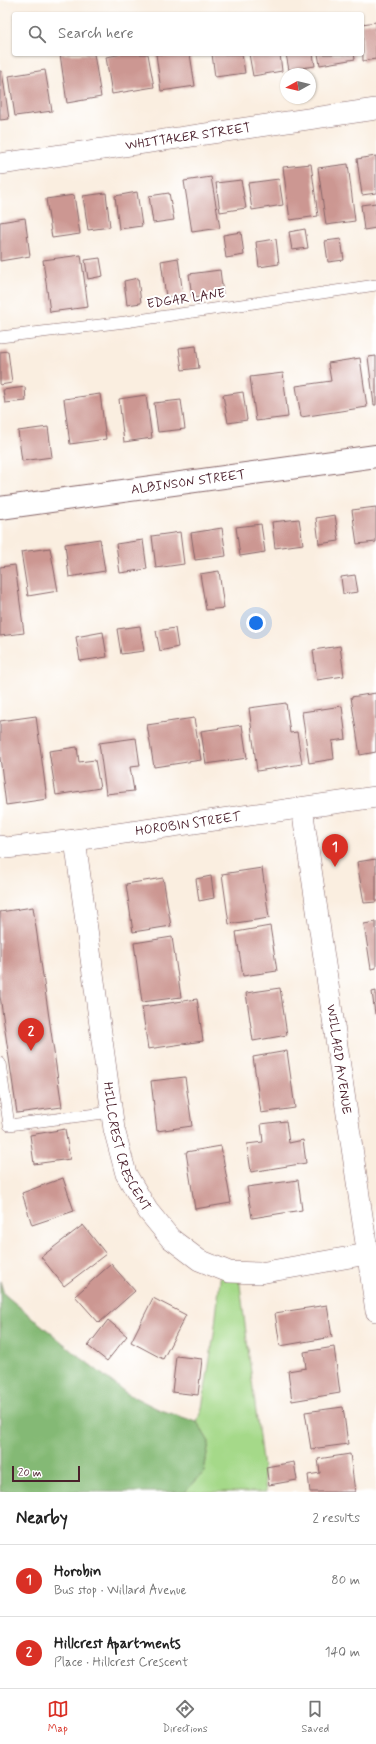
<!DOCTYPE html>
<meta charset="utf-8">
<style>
:root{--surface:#fff;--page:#f6f6f6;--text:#222;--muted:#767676;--line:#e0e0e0;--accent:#d93025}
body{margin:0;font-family:Mynerve,sans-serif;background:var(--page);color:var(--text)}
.compass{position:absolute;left:280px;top:68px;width:36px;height:36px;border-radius:50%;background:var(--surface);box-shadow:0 1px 3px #0004;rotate:262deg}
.scale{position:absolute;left:12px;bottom:10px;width:68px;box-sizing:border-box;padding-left:4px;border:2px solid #4a1f2b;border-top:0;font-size:11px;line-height:14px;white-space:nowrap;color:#4a1f2b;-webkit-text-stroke:3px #fff;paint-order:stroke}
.you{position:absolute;left:256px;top:623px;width:14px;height:14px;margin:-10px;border:3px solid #fff;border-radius:50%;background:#1a73e8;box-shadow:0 0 0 6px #1a73e833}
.badge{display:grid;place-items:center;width:26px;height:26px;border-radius:50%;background:var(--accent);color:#fff;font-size:13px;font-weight:700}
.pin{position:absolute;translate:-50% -33px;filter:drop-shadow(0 1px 2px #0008)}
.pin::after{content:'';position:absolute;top:21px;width:14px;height:12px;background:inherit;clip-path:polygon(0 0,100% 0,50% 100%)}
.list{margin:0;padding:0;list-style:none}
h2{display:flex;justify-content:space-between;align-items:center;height:52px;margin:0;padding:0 16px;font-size:17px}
h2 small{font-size:13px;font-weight:400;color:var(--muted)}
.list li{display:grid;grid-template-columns:26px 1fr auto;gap:12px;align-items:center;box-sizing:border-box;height:72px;padding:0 16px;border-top:1px solid var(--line)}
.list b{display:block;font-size:15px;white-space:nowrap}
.list p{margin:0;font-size:13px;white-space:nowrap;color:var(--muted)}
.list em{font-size:13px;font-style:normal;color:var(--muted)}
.icon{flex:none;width:22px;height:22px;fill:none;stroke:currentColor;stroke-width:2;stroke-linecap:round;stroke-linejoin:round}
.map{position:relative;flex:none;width:376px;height:1492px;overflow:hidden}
.search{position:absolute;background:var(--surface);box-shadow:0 1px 3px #0004;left:12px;right:12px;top:12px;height:44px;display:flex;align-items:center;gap:10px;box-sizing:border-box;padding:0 14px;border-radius:4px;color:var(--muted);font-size:15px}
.sheet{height:196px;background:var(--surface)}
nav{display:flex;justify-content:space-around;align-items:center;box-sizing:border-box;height:56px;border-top:1px solid var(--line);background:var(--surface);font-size:11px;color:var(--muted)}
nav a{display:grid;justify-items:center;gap:2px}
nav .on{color:var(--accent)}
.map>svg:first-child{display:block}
.green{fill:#a5d989;stroke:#787c5a}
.forest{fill:#84b975;stroke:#676c50}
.building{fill:#cc9792}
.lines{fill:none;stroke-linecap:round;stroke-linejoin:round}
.service-casing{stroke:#88676a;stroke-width:12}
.minor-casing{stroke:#88676a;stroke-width:22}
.tertiary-casing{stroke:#88676a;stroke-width:24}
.service{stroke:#fff;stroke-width:11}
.minor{stroke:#fff;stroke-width:21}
.tertiary{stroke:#fff;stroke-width:22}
.labels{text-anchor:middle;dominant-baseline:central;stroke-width:4;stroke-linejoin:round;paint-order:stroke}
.street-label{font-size:13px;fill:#4a1f2b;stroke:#fff}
</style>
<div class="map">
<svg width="376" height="1492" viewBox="0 0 376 1492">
<rect width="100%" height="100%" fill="#fff"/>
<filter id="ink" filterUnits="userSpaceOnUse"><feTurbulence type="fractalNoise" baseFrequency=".025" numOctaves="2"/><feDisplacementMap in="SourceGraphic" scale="8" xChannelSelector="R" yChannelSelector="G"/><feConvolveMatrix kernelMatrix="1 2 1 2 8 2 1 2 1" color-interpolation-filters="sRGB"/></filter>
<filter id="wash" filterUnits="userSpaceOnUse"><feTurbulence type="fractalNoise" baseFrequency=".012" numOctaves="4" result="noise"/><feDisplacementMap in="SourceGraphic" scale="16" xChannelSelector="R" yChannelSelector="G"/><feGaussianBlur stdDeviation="0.9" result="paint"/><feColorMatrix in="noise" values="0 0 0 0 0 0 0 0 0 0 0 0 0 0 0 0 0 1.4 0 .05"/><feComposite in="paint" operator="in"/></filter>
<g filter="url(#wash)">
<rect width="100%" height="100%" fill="#faeee0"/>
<polygon class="green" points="221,1271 239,1277 266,1492 185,1492 204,1472 209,1442 197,1422 202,1408 214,1334"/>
<polygon class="forest" points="0,1281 4,1294 75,1353 126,1393 158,1409 197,1422 209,1442 204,1472 185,1492 0,1492"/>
<g id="blocks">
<g class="building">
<polygon points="376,22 376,59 363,61 362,24"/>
<polygon points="60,54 94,54 101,97 67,103"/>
<polygon points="123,54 148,54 154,87 112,94 106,57"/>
<polygon points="156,54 190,54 195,86 161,91"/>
<polygon points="212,54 242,54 245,73 215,77"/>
<polygon points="249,54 280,54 282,71 253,76"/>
<polygon points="286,54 313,54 315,66 289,70"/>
<polygon points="318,54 354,54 355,59 320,65"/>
<polygon points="45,70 52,111 15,116 9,76"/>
<polygon points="0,71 2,71 9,119 0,120"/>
<polygon points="376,156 376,193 362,195 357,159"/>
<polygon points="311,164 318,216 290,220 283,167"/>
<polygon points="348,164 355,221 326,225 318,168"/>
<polygon points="211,177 220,228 192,232 184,181"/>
<polygon points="279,179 283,205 252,210 248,183"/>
<polygon points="241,180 246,208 220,212 216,183"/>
<polygon points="137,192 142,226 119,229 115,196"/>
<polygon points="106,193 110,227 88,230 83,196"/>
<polygon points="169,193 174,220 153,223 149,196"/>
<polygon points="74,195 80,234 52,238 46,199"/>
<polygon points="376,203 376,228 364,230 361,205"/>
<polygon points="25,218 30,256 0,261 0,222"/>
<polygon points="305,229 308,248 292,250 289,232"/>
<polygon points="241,232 244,255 226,258 223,235"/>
<polygon points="276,239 279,264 259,267 256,242"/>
<polygon points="341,239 344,260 328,262 325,241"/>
<polygon points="81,255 88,307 50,312 43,260"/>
<polygon points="100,258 103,276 88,279 85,260"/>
<polygon points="178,258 183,295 166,297 161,261"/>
<polygon points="220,270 223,294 192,298 189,274"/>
<polygon points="138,278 141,303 127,305 124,281"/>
<polygon points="196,346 199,368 182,370 179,348"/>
<polygon points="8,351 12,383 0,385 0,352"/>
<polygon points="376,356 376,405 374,405 368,357"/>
<polygon points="360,358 367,407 301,417 296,386 331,381 328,363"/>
<polygon points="283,373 288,417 256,421 250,377"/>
<polygon points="25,387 26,401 5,403 3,390"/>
<polygon points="243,392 247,420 228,423 223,395"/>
<polygon points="100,394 106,439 70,444 64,399"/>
<polygon points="146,395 152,438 124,442 119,399"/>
<polygon points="181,400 185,429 158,432 154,403"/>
<polygon points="48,427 52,457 22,461 18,431"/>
<polygon points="376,507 376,542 357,544 352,510"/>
<polygon points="335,515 339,541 319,544 316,518"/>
<polygon points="299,519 303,544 275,548 272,522"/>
<polygon points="261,524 265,552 240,556 236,527"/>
<polygon points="222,528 226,556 195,560 191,533"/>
<polygon points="180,532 184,564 156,568 152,536"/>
<polygon points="100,539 105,571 69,577 65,544"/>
<polygon points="143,540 147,569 120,573 116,544"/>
<polygon points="50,548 58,591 28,596 21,552"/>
<polygon points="15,565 24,633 0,636 0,567"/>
<polygon points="219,571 224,608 206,610 200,574"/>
<polygon points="355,575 358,592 343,594 341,577"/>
<polygon points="140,626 144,651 121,654 117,629"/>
<polygon points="175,628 178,647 160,651 156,631"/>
<polygon points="103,632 107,657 80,661 76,637"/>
<polygon points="340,646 344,676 317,680 313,650"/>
<polygon points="376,693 376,752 360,755 351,697"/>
<polygon points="286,703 290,733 297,732 302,764 257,771 249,708"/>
<polygon points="342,706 346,739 332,741 334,759 309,763 302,712"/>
<polygon points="36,716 47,799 6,805 0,757 0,721"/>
<polygon points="194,718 201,760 154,767 147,725"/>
<polygon points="242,725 247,758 206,764 201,731"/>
<polygon points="136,738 140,766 130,767 134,791 106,794 99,743"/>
<polygon points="77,747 79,762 95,760 100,788 56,795 49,751"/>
<polygon points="376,859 376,902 364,903 357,862"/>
<polygon points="262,868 269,918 229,924 222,874"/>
<polygon points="211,876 214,898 199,901 196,879"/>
<polygon points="163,878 171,926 133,932 126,884"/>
<polygon points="33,907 62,1107 17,1113 0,996 0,912"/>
<polygon points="376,922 376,968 371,969 364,924"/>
<polygon points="270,926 277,971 243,976 236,932"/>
<polygon points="172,937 181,997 142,1002 134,943"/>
<polygon points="280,988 287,1035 253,1041 246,993"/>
<polygon points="376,991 376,1014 375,1014 372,992"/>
<polygon points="197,999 203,1041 148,1049 142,1007"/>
<polygon points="287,1051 295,1108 261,1113 253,1057"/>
<polygon points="185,1077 192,1126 157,1131 151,1081"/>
<polygon points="286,1121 289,1143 303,1140 306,1163 251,1172 247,1144 263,1142 261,1124"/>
<polygon points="65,1129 70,1159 34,1164 30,1135"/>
<polygon points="221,1146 231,1203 195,1209 186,1152"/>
<polygon points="63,1178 74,1211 32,1225 22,1193"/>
<polygon points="298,1180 302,1210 252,1218 247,1187"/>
<polygon points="83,1225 106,1254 64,1286 41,1257"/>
<polygon points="111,1264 135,1291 99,1323 75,1296"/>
<polygon points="153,1298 186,1315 163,1359 131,1342"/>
<polygon points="327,1305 332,1337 280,1346 275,1313"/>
<polygon points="108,1320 127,1336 107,1361 88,1346"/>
<polygon points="334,1347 340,1393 292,1401 288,1371 306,1368 304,1352"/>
<polygon points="176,1356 202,1359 198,1395 172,1392"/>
<polygon points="343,1407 348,1444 311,1449 305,1412"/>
<polygon points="350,1454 355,1492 310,1492 308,1475 320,1473 318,1459"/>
<polygon points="294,1462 297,1480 269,1485 266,1467"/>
</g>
</g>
</g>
<g filter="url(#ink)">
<use href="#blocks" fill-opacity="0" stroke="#88676a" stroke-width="1"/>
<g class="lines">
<defs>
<g id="service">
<polyline points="0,337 125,322 376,285"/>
<polyline points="0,1063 9,1125 112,1112"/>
</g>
<g id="minor">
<path id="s1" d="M0,164L376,109"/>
<path id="s2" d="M302,808L376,1311"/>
<path id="s3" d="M75,840L114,1129L126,1174L148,1211L170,1238L199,1260L229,1272L260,1273L367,1254"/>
<path id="s4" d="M0,846L6,848L75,840L376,797"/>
</g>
<g id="tertiary">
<path id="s5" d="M0,508L376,456"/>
</g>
</defs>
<use href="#service" class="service-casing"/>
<use href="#minor" class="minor-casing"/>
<use href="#tertiary" class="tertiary-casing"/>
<use href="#service" class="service"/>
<use href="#minor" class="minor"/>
<use href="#tertiary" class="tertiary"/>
</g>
</g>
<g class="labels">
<g class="street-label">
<text stroke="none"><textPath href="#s1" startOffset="190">WHITTAKER STREET</textPath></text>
<text transform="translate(186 299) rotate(-8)">EDGAR LANE</text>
<text stroke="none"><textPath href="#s5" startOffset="190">ALBINSON STREET</textPath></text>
<text stroke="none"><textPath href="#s4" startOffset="190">HOROBIN STREET</textPath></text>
<text stroke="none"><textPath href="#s2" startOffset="254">WILLARD AVENUE</textPath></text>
<text stroke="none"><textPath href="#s3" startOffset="312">HILLCREST CRESCENT</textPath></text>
</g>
</g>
</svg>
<svg class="compass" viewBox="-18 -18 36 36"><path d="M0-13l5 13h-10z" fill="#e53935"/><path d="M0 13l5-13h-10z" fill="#767676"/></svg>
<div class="scale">20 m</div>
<div class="you"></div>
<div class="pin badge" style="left:335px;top:867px">1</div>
<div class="pin badge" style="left:31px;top:1051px">2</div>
<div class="search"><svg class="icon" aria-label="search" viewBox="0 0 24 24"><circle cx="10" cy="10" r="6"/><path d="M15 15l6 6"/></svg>Search here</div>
</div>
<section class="sheet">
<h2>Nearby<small>2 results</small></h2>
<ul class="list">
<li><span class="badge">1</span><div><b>Horobin</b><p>Bus stop · Willard Avenue</p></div><em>80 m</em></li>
<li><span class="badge">2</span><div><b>Hillcrest Apartments</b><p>Place · Hillcrest Crescent</p></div><em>140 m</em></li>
</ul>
</section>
<nav>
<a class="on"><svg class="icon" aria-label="map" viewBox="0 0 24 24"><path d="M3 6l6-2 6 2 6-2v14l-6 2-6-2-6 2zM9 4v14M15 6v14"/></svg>Map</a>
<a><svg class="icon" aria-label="directions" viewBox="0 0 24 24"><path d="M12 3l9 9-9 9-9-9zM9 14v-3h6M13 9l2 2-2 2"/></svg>Directions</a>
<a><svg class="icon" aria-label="saved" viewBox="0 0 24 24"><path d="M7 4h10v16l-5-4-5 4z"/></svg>Saved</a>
</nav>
